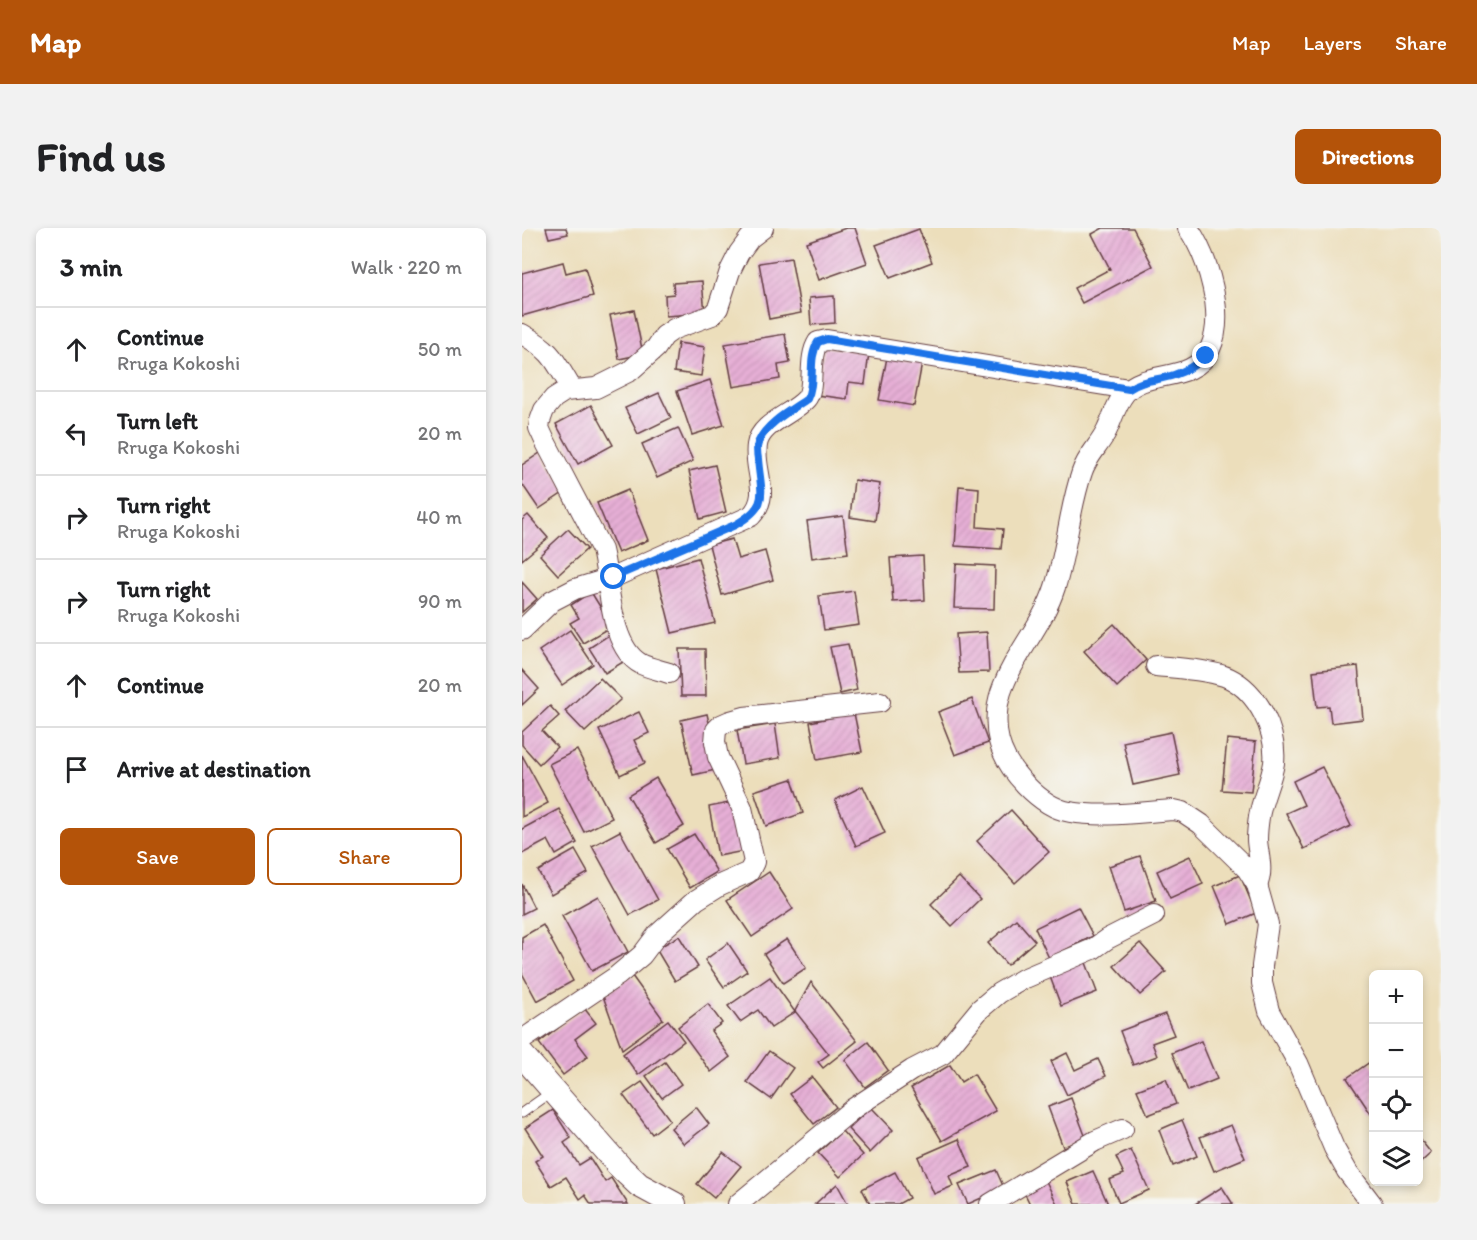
<!DOCTYPE html>
<meta charset="utf-8">
<style>
:root{--surface:#fff;--page:#f2f2f2;--text:#202124;--muted:#757577;--line:#e0e0e0;--accent:#b45309}
body{margin:0;font-family:Itim,sans-serif;background:var(--page);color:var(--text)}
.controls{position:absolute;right:18px;bottom:18px;display:grid;overflow:hidden;border-radius:9px;box-shadow:0 3px 9px #0003}
.controls button{width:54px;height:54px;display:grid;place-items:center;padding:0;border:0;border-bottom:2px solid var(--line);background:var(--surface);color:var(--text);font:30px sans-serif}
.stop{position:absolute;width:18px;height:18px;margin:-14px;border:4px solid #1a73e8;border-radius:50%;background:#fff}
.stop.end{background:#1a73e8;border-color:#fff;box-shadow:0 2px 6px #0008}
.list{margin:0;padding:0;list-style:none}
h2{display:flex;justify-content:space-between;align-items:center;height:78px;margin:0;padding:0 24px;font-size:26px}
h2 small{font-size:20px;font-weight:400;color:var(--muted)}
.list li{display:grid;grid-template-columns:39px 1fr auto;gap:18px;align-items:center;box-sizing:border-box;height:84px;padding:0 24px;border-top:2px solid var(--line)}
.list b{display:block;font-size:22px;white-space:nowrap}
.list p{margin:0;font-size:20px;white-space:nowrap;color:var(--muted)}
.list em{font-size:20px;font-style:normal;color:var(--muted)}
.actions{display:flex;gap:12px;padding:18px 24px}
.actions a{flex:1;padding:14px 0;border:2px solid var(--accent);border-radius:9px;text-align:center;font-size:21px;color:var(--accent)}
.actions .main{background:var(--accent);color:#fff}
.icon{flex:none;width:33px;height:33px;fill:none;stroke:currentColor;stroke-width:2;stroke-linecap:round;stroke-linejoin:round}
.map{position:relative;flex:none;width:919px;height:976px;overflow:hidden;border-radius:9px}
header{display:flex;align-items:center;gap:36px;box-sizing:border-box;height:84px;padding:0 30px;background:var(--accent);color:#fff}
header strong{font-size:28px}
nav{display:flex;gap:33px;margin-inline-start:auto;font-size:21px}
.intro{display:flex;align-items:center;justify-content:space-between;box-sizing:border-box;height:144px;padding:0 36px}
h1{margin:0;font-size:42px}
.button{padding:15px 27px;border-radius:9px;background:var(--accent);color:#fff;font-size:21px;font-weight:700}
main{display:flex;gap:36px;padding:0 36px}
aside{flex:1;background:var(--surface);border-radius:9px;box-shadow:0 3px 9px #0003}
.map>svg:first-child{display:block}
.building{fill:url(#building-hatch)}
.lines{fill:none;stroke-linecap:round;stroke-linejoin:round}
.service-casing{stroke:#623c41;stroke-width:11}
.minor-casing{stroke:#623c41;stroke-width:22}
.tertiary-casing{stroke:#623c41;stroke-width:26}
.service{stroke:#fff;stroke-width:9}
.minor{stroke:#fff;stroke-width:20}
.tertiary{stroke:#fff;stroke-width:24}
.route{stroke:#1a73e8;stroke-width:8}
</style>
<header>
<strong>Map</strong>
<nav><a>Map</a><a>Layers</a><a>Share</a></nav>
</header>
<div class="intro"><h1>Find us</h1><a class="button">Directions</a></div>
<main>
<aside>
<h2>3 min<small>Walk · 220 m</small></h2>
<ul class="list">
<li><svg class="icon" aria-label="ahead" viewBox="0 0 24 24"><path d="M12 20V5M6 11l6-6 6 6"/></svg><div><b>Continue</b><p>Rruga Kokoshi</p></div><em>50 m</em></li>
<li><svg class="icon" aria-label="left" viewBox="0 0 24 24"><path d="M17 20v-9H6M10 6l-5 5 5 5"/></svg><div><b>Turn left</b><p>Rruga Kokoshi</p></div><em>20 m</em></li>
<li><svg class="icon" aria-label="right" viewBox="0 0 24 24"><path d="M7 20v-9h11M14 6l5 5-5 5"/></svg><div><b>Turn right</b><p>Rruga Kokoshi</p></div><em>40 m</em></li>
<li><svg class="icon" aria-label="right" viewBox="0 0 24 24"><path d="M7 20v-9h11M14 6l5 5-5 5"/></svg><div><b>Turn right</b><p>Rruga Kokoshi</p></div><em>90 m</em></li>
<li><svg class="icon" aria-label="ahead" viewBox="0 0 24 24"><path d="M12 20V5M6 11l6-6 6 6"/></svg><div><b>Continue</b></div><em>20 m</em></li>
<li><svg class="icon" aria-label="arrive" viewBox="0 0 24 24"><path d="M6 21V4h12l-3 4 3 4H6"/></svg><div><b>Arrive at destination</b></div></li>
</ul>
<div class="actions"><a class="main">Save</a><a>Share</a></div>
</aside>
<div class="map">
<svg width="919" height="976" viewBox="0 0 919 976">
<defs>
<pattern id="building-hatch" width="6" height="6" patternUnits="userSpaceOnUse" patternTransform="scale(1.5)"><rect width="6" height="6" fill="#e6afd6"/><path d="M-1 1l2-2M0 6l6-6M5 7l2-2" fill="none" stroke="#c796b8"/></pattern>
</defs>
<rect width="100%" height="100%" fill="#f6f6f2"/>
<filter id="ink" filterUnits="userSpaceOnUse"><feTurbulence type="fractalNoise" baseFrequency=".0167" numOctaves="2"/><feDisplacementMap in="SourceGraphic" scale="12" xChannelSelector="R" yChannelSelector="G"/><feConvolveMatrix kernelMatrix="1 2 1 2 8 2 1 2 1" color-interpolation-filters="sRGB"/></filter>
<filter id="wash" filterUnits="userSpaceOnUse"><feTurbulence type="fractalNoise" baseFrequency=".008" numOctaves="4" result="noise"/><feDisplacementMap in="SourceGraphic" scale="24" xChannelSelector="R" yChannelSelector="G"/><feGaussianBlur stdDeviation="1.35" result="paint"/><feColorMatrix in="noise" values="0 0 0 0 0 0 0 0 0 0 0 0 0 0 0 0 0 1.4 0 .05"/><feComposite in="paint" operator="in"/></filter>
<g filter="url(#wash)">
<rect width="100%" height="100%" fill="#ecdebb"/>
<g id="blocks">
<g class="building">
<polygon points="24,0 44,0 46,6 27,10"/>
<polygon points="324,0 333,0 345,35 297,52 284,14"/>
<polygon points="581,0 611,0 631,38 560,75 552,60 588,41 570,6"/>
<polygon points="397,1 410,34 368,50 354,17"/>
<polygon points="269,30 279,85 247,91 237,35"/>
<polygon points="41,34 44,45 63,40 71,68 0,88 0,45"/>
<polygon points="180,53 183,85 144,88 143,67 152,66 151,55"/>
<polygon points="312,68 313,95 289,97 287,70"/>
<polygon points="112,82 121,126 97,131 88,87"/>
<polygon points="263,106 268,135 256,137 258,151 211,159 203,116"/>
<polygon points="156,115 183,119 179,148 152,144"/>
<polygon points="302,119 347,125 343,156 327,154 325,171 295,167"/>
<polygon points="365,129 400,135 392,178 357,172"/>
<polygon points="188,152 202,197 170,207 155,163"/>
<polygon points="137,165 149,190 116,206 103,180"/>
<polygon points="69,177 91,217 56,236 34,196"/>
<polygon points="156,200 171,233 135,250 120,216"/>
<polygon points="18,225 44,263 17,281 0,256 0,237"/>
<polygon points="193,237 204,284 178,291 167,243"/>
<polygon points="332,252 358,256 353,293 328,289"/>
<polygon points="437,258 457,260 455,299 481,301 479,321 433,318"/>
<polygon points="106,262 126,312 96,325 75,275"/>
<polygon points="6,287 26,310 0,332 0,292"/>
<polygon points="321,288 326,325 290,330 285,293"/>
<polygon points="46,301 65,321 36,347 18,327"/>
<polygon points="210,311 216,331 243,323 251,352 200,367 187,317"/>
<polygon points="401,328 403,372 371,374 368,330"/>
<polygon points="176,330 193,395 150,405 134,341"/>
<polygon points="434,336 473,338 472,381 432,380"/>
<polygon points="0,354 15,371 0,384"/>
<polygon points="332,363 337,397 302,402 297,368"/>
<polygon points="69,364 90,398 61,415 48,395 57,390 49,377"/>
<polygon points="592,396 624,432 595,459 562,423"/>
<polygon points="48,402 71,436 40,457 17,423"/>
<polygon points="465,404 467,444 437,445 434,406"/>
<polygon points="90,405 106,431 83,445 67,420"/>
<polygon points="326,416 335,462 318,466 308,419"/>
<polygon points="157,421 183,421 184,468 159,468"/>
<polygon points="836,438 841,491 809,495 807,478 795,479 791,443"/>
<polygon points="0,442 17,461 0,477"/>
<polygon points="78,450 99,471 63,504 43,483"/>
<polygon points="450,471 466,515 433,527 416,484"/>
<polygon points="28,478 37,488 20,503 35,519 17,536 0,517 0,504"/>
<polygon points="117,484 127,505 112,512 123,535 98,547 77,502"/>
<polygon points="332,485 340,524 295,532 288,494"/>
<polygon points="185,486 198,541 171,547 159,492"/>
<polygon points="253,496 258,530 221,536 215,502"/>
<polygon points="649,504 658,547 611,557 601,514"/>
<polygon points="705,511 734,514 729,564 700,562"/>
<polygon points="55,522 90,590 62,604 27,536"/>
<polygon points="0,527 26,575 0,589"/>
<polygon points="800,539 829,598 782,621 764,585 782,577 771,553"/>
<polygon points="134,550 162,598 134,615 106,567"/>
<polygon points="270,551 281,585 244,598 232,563"/>
<polygon points="341,558 363,605 334,618 313,572"/>
<polygon points="212,574 222,623 196,628 187,579"/>
<polygon points="37,581 55,615 34,627 26,612 0,626 0,601"/>
<polygon points="489,582 527,624 493,655 455,613"/>
<polygon points="98,603 136,672 108,687 70,618"/>
<polygon points="172,606 195,644 168,660 145,621"/>
<polygon points="53,622 66,645 29,666 16,643"/>
<polygon points="618,628 634,673 602,684 587,638"/>
<polygon points="668,628 681,656 648,671 635,643"/>
<polygon points="247,644 271,681 230,709 205,672"/>
<polygon points="718,647 734,685 708,696 692,658"/>
<polygon points="437,649 458,671 430,698 409,676"/>
<polygon points="0,656 12,680 0,686"/>
<polygon points="76,668 106,724 70,743 40,688"/>
<polygon points="556,679 571,708 527,730 513,700"/>
<polygon points="494,691 513,713 485,737 466,715"/>
<polygon points="21,697 51,753 15,773 0,745 0,709"/>
<polygon points="157,708 176,739 153,753 134,721"/>
<polygon points="265,711 284,740 261,755 242,726"/>
<polygon points="206,715 225,743 202,759 183,732"/>
<polygon points="618,715 644,744 618,767 592,738"/>
<polygon points="563,732 575,764 539,778 527,746"/>
<polygon points="110,748 141,791 100,821 81,768"/>
<polygon points="248,749 273,784 249,800 236,782 218,794 206,778"/>
<polygon points="289,754 335,813 301,840 296,834 307,826 273,783"/>
<polygon points="186,776 200,795 189,803 208,829 189,844 156,799"/>
<polygon points="62,780 74,795 53,811 66,828 41,847 17,815"/>
<polygon points="643,786 652,807 630,815 635,828 611,837 598,803"/>
<polygon points="146,792 162,813 116,847 101,826"/>
<polygon points="679,813 695,851 666,863 650,825"/>
<polygon points="346,814 366,842 343,859 323,832"/>
<polygon points="247,823 271,840 249,871 225,854"/>
<polygon points="545,825 553,842 576,831 584,848 545,867 529,833"/>
<polygon points="143,834 159,856 140,870 124,848"/>
<polygon points="848,834 852,839 852,885 849,886 825,850"/>
<polygon points="428,837 439,854 452,846 474,883 420,913 389,860"/>
<polygon points="290,849 314,879 292,896 268,866"/>
<polygon points="644,851 654,876 626,887 615,862"/>
<polygon points="120,854 148,892 130,906 101,867"/>
<polygon points="549,870 564,910 541,919 526,879"/>
<polygon points="174,879 187,896 162,916 149,900"/>
<polygon points="349,879 371,902 348,925 326,901"/>
<polygon points="31,882 49,910 42,915 57,937 68,930 83,954 89,950 106,976 69,976 63,967 58,971 44,949 29,958 13,933 21,928 3,900"/>
<polygon points="660,892 675,928 651,938 637,902"/>
<polygon points="709,897 723,930 692,943 678,909"/>
<polygon points="320,903 341,927 318,949 296,925"/>
<polygon points="897,910 909,925 897,936"/>
<polygon points="437,911 449,939 427,948 431,958 412,966 396,929"/>
<polygon points="609,922 627,962 597,975 587,952 602,946 594,929"/>
<polygon points="201,924 219,938 192,970 175,956"/>
<polygon points="474,942 482,960 446,976 437,957"/>
<polygon points="571,943 586,976 554,976 545,954"/>
<polygon points="373,944 387,970 376,976 348,976 340,961"/>
<polygon points="523,951 535,976 508,976 501,962"/>
<polygon points="315,956 326,976 293,976"/>
<polygon points="700,959 711,976 673,976"/>
</g>
</g>
</g>
<g filter="url(#ink)">
<use href="#blocks" fill-opacity="0" stroke="#623c41" stroke-width="1.5"/>
<g class="lines">
<defs>
<polyline id="service" points="0,885 31,863"/>
<g id="minor">
<path d="M666,0C686,29 704,87 688,121C671,157 624,140 603,165C594,176 591,189 585,202C578,217 565,228 560,244C547,281 545,322 533,359C521,397 492,426 479,464C474,479 473,498 477,513C484,541 518,579 548,584C582,590 618,584 652,582L661,584L679,596L725,641L735,657L746,696L740,738V755L747,783L776,835L812,920L825,943L850,976"/>
<path d="M0,106C32,124 32,132 50,161"/>
<path d="M0,402L30,373L53,361L92,349L229,288C250,266 231,243 235,217C238,195 271,186 284,171C294,160 285,131 296,114L305,112L607,161"/>
<path d="M634,438C653,440 690,442 707,450C736,464 755,503 752,535C749,554 740,570 737,589C736,596 735,604 735,612C736,627 742,642 735,657"/>
<path d="M147,445C138,442 127,440 119,436C87,419 88,352 80,322L23,213L17,200L18,193L22,182L32,170L43,163L74,160L108,143L134,120L142,108L152,101L190,87L196,80L208,43L217,25L228,10L241,0"/>
<polyline points="0,812 95,748 120,727 135,707 174,672 198,657 227,644 232,634 220,580 196,529 193,514 194,502 199,497 208,493 222,489 358,474"/>
<polyline points="216,976 332,880 390,842 421,826 458,781 477,765 501,751 571,721 585,711 632,687"/>
<polyline points="468,976 573,913 601,901"/>
</g>
<polyline id="tertiary" points="0,827 98,939 117,957 152,976"/>
</defs>
<use href="#service" class="service-casing"/>
<use href="#minor" class="minor-casing"/>
<use href="#tertiary" class="tertiary-casing"/>
<use href="#service" class="service"/>
<use href="#minor" class="minor"/>
<use href="#tertiary" class="tertiary"/>
</g>
</g>
<g class="lines" filter="url(#ink)">
<path class="route" d="M92,349L213,297C248,277 239,267 236,231C235,225 234,218 237,213C245,195 269,182 285,171C294,153 285,132 296,114L305,111L607,161C621,151 635,153 652,147C664,143 674,137 684,128"/>
</g>
</svg>
<div class="controls">
<button>+</button>
<button>−</button>
<button><svg class="icon" aria-label="locate" viewBox="0 0 24 24"><circle cx="12" cy="12" r="6"/><path d="M12 2v4M12 18v4M2 12h4M18 12h4"/></svg></button>
<button><svg class="icon" aria-label="layers" viewBox="0 0 24 24"><path d="M12 4l9 5-9 5-9-5zM3 14l9 5 9-5"/></svg></button>
</div>
<div class="stop" style="left:92px;top:349px"></div>
<div class="stop end" style="left:684px;top:128px"></div>
</div>
</main>
